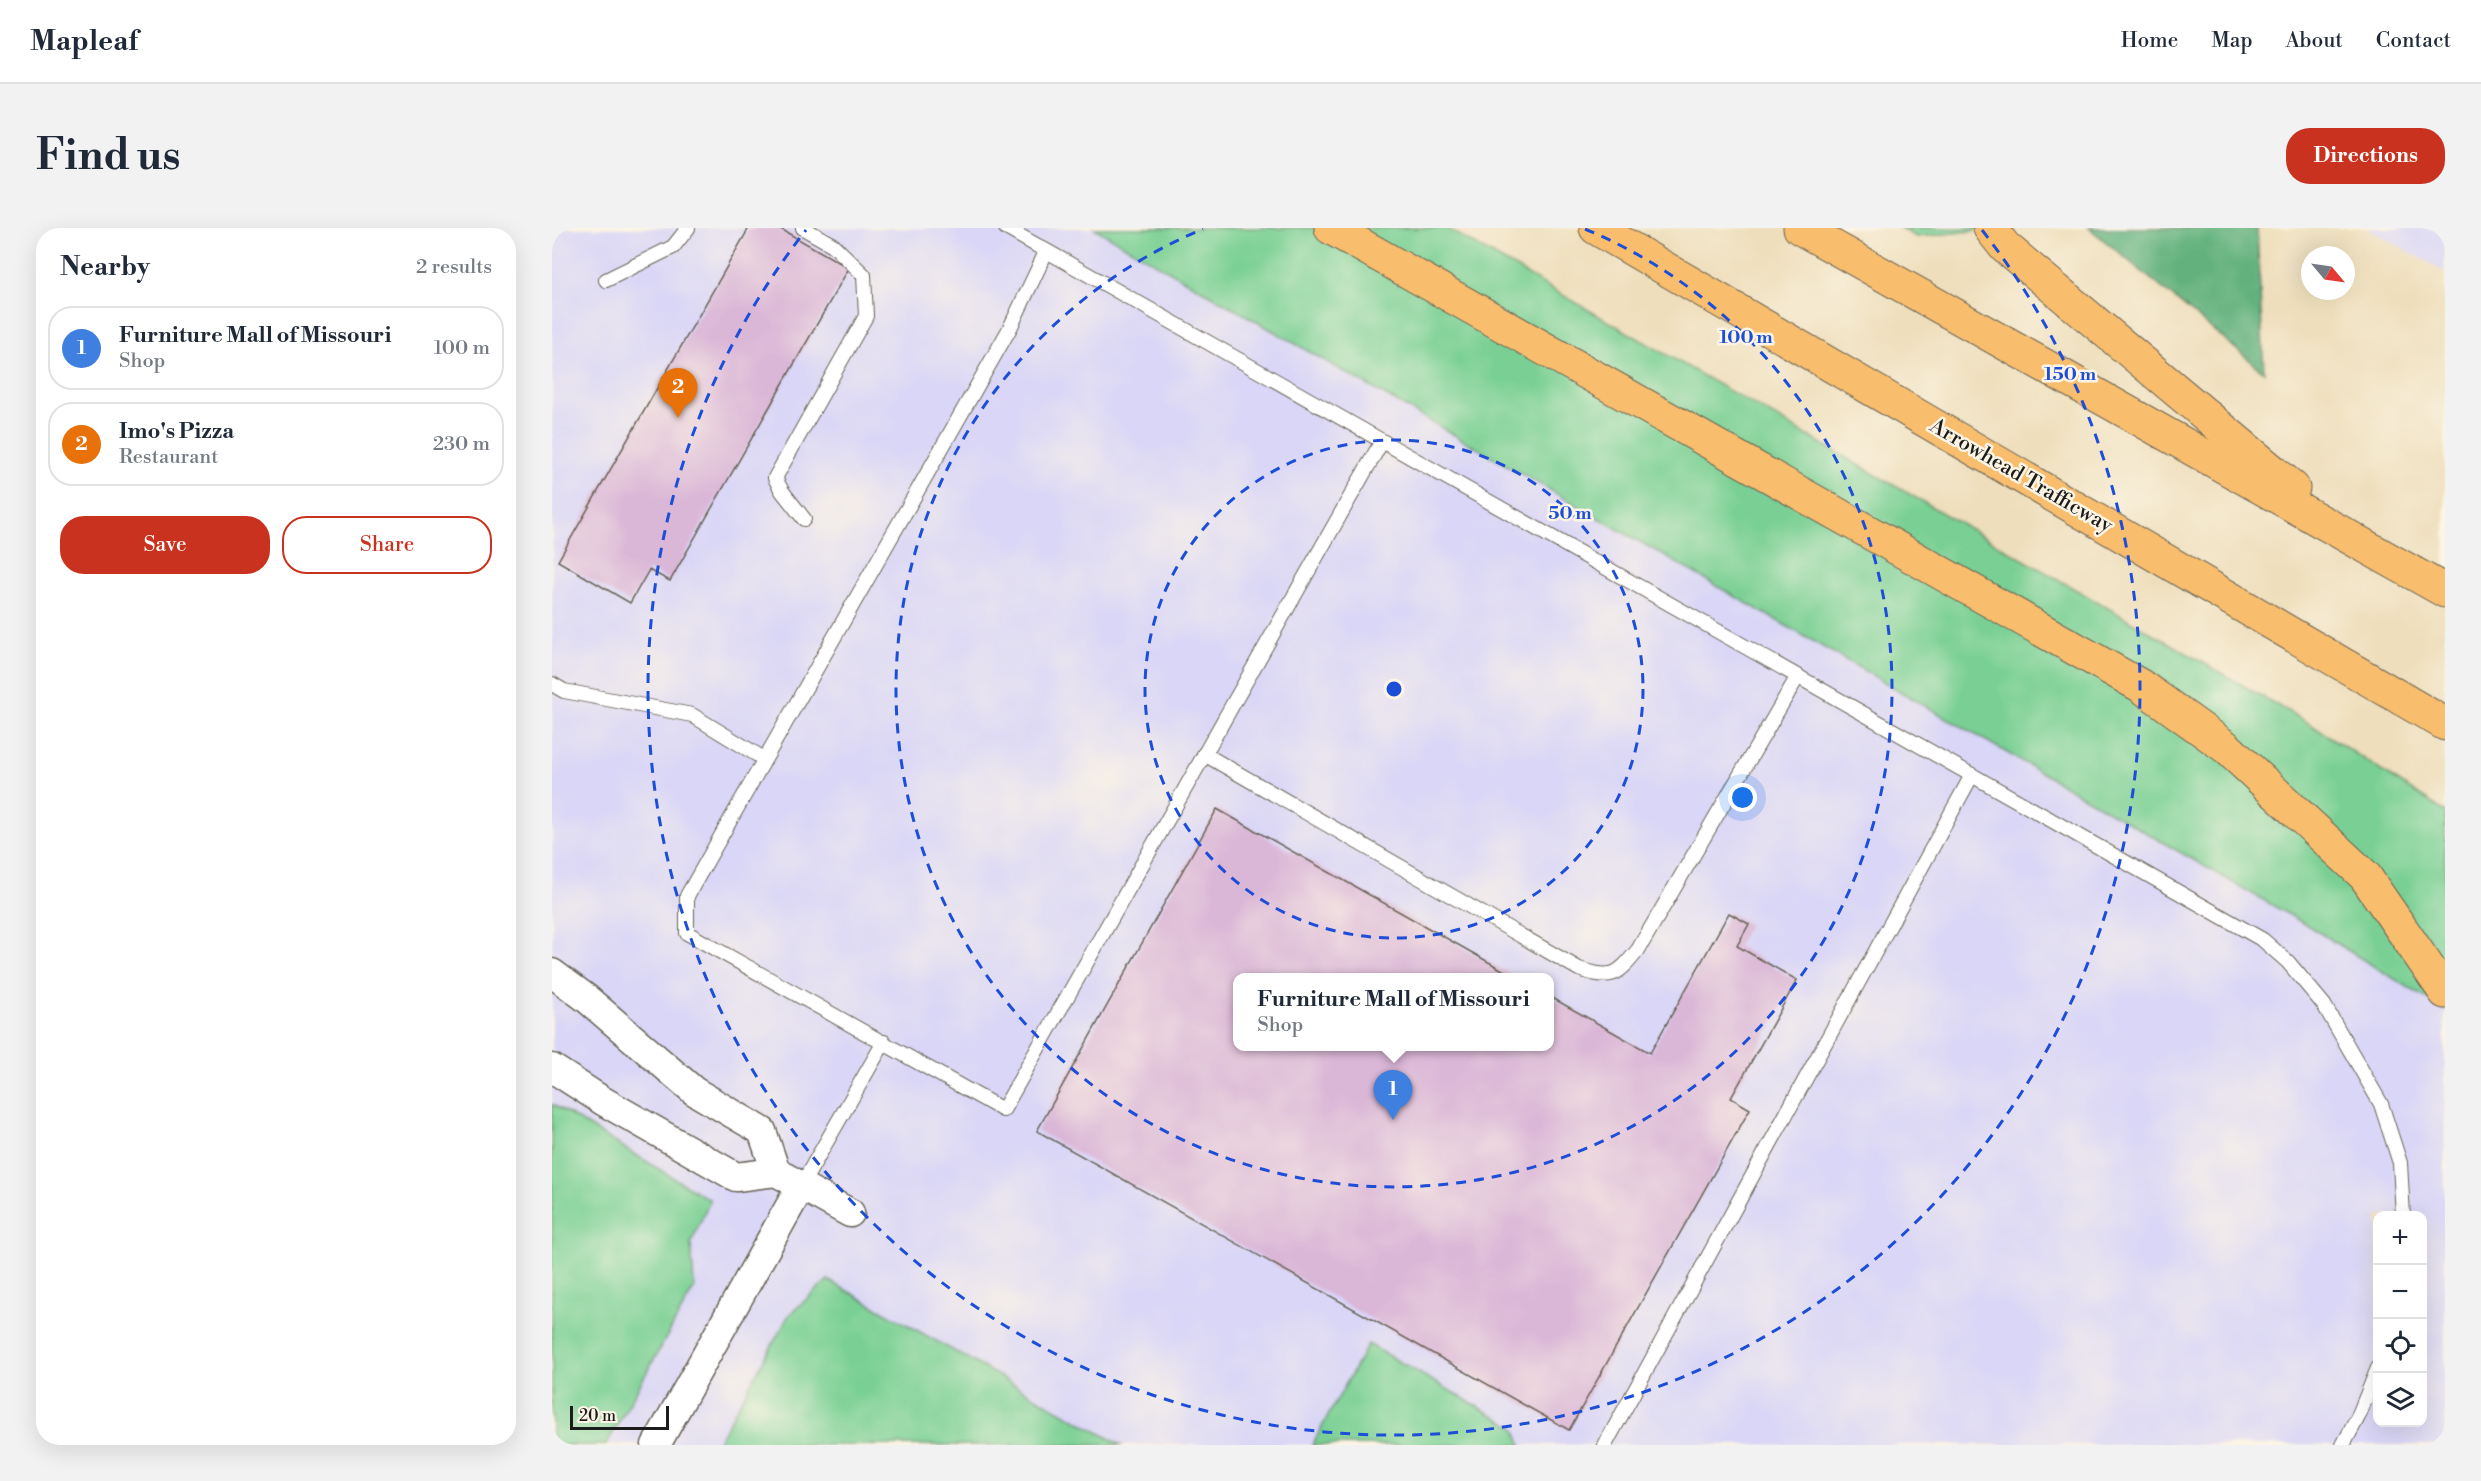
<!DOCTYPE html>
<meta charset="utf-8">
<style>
:root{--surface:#fff;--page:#f2f2f3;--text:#1f2937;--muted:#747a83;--line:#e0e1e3;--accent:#c8321e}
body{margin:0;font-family:"Libre Bodoni",serif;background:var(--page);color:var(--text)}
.controls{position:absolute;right:18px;bottom:18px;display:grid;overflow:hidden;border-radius:12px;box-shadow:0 6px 24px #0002}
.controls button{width:54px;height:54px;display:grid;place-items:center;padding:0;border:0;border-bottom:2px solid var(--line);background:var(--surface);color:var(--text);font:30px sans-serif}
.compass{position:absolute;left:1749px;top:18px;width:54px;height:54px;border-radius:50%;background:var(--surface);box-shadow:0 6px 24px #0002;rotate:119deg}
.scale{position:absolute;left:18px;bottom:15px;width:99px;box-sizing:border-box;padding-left:6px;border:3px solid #1c1c1c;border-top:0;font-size:16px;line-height:21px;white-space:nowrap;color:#1c1c1c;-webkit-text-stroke:4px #fcf5e5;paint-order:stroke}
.you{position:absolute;left:1191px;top:570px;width:21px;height:21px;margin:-15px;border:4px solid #fff;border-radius:50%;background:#1a73e8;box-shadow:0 0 0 9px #1a73e833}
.badge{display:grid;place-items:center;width:39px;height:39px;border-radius:50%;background:var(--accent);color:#fff;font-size:20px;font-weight:700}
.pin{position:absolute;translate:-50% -50px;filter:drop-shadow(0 2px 3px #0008)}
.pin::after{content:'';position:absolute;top:32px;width:21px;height:18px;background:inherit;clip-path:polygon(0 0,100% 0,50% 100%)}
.popup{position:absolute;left:681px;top:745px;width:321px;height:78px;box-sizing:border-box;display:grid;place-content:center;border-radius:12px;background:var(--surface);filter:drop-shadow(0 2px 4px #0005);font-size:20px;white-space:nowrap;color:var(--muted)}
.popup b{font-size:22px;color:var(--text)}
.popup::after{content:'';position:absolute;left:50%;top:100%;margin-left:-12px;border:12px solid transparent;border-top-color:var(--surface)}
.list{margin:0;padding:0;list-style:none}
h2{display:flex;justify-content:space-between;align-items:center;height:78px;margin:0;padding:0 24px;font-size:26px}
h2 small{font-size:20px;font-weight:400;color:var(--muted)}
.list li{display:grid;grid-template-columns:39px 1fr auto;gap:18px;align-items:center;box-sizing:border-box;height:84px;margin:0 12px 12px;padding:0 12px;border:2px solid var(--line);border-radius:24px}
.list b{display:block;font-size:22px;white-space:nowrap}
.list p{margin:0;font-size:20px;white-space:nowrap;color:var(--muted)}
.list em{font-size:20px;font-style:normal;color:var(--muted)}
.actions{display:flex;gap:12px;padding:18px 24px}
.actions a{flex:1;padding:14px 0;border:2px solid var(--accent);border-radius:24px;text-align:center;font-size:21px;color:var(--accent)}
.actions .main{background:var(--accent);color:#fff}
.icon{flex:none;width:33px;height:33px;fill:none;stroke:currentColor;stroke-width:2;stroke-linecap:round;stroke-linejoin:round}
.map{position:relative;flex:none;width:1893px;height:1217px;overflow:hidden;border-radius:24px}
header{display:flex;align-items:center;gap:36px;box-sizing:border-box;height:84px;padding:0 30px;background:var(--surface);border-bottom:2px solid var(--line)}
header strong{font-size:28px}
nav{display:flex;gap:33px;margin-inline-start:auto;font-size:21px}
.intro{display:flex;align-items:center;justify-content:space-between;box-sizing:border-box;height:144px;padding:0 36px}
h1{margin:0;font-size:42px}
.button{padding:15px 27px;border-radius:24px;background:var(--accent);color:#fff;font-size:21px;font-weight:700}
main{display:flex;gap:36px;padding:0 36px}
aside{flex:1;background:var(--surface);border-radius:24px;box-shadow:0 6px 24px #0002}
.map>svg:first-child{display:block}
.built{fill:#d9d6f7;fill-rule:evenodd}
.green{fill:#7ad094;stroke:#4b7658;stroke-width:1.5}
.forest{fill:#63b27e;stroke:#40674d;stroke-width:1.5}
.building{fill:#dab6d7}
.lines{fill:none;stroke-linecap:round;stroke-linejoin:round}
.service-casing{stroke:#666054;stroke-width:16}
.minor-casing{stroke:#666054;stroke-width:31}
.motorway-casing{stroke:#666054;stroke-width:35}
.service{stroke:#fff;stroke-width:14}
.minor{stroke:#fff;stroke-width:28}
.motorway{stroke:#f9be6d;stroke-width:33}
.ring{fill:none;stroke:#1d4ed8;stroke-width:3;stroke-dasharray:10 8}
.labels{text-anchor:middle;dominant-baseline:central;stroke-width:5;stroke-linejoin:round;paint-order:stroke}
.street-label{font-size:21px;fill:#1c1c1c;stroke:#fcf5e5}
.centre{fill:#1d4ed8;stroke:#fcf5e5;stroke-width:3}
.ring-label{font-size:18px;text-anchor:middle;font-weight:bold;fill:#1d4ed8;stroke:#fcf5e5;stroke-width:5;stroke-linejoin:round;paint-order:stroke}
</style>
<header>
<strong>Mapleaf</strong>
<nav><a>Home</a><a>Map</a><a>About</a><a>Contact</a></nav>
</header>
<div class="intro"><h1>Find us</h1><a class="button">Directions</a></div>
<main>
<aside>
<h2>Nearby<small>2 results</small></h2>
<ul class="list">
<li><span class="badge" style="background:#3f7fe0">1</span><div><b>Furniture Mall of Missouri</b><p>Shop</p></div><em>100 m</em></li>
<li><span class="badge" style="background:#e8710a">2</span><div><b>Imo's Pizza</b><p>Restaurant</p></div><em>230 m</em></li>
</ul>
<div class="actions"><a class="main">Save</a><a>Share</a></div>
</aside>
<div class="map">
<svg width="1893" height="1217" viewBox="0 0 1893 1217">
<rect width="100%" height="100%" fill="#fcf5e5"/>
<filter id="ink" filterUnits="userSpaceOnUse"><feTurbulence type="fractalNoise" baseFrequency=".0167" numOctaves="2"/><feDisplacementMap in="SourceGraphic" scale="12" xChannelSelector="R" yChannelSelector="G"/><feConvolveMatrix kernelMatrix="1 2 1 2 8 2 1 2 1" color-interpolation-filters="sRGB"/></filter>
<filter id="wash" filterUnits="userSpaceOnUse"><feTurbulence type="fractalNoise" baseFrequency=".008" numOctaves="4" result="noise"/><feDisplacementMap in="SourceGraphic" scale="24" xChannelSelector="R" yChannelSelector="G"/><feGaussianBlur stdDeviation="1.35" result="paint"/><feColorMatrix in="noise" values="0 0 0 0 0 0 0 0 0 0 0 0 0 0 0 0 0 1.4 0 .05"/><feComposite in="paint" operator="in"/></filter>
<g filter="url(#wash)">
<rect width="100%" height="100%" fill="#eedebb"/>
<g class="built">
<path d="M0,0H542L1753,696L1893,780V1217H0ZM685,750H997V818H685ZM1826,988H1870V1194H1826Z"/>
<polygon points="1815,0 1893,0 1893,44"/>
</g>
<g class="green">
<polygon points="542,0 894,0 1758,496 1893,584 1893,782 1753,696"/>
<polygon points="1348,0 1448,0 1364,9"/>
<polygon points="0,876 158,972 139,1015 142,1060 54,1217 0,1217"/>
<polygon points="276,1052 569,1217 164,1217 237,1087"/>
<polygon points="816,1116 962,1199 970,1217 760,1217"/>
</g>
<polygon class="forest" points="1537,0 1705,0 1712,144"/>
<g id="blocks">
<g class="building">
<polygon points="197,0 227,0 297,40 118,353 97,342 78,375 6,333"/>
<polygon points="665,581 965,750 685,750 685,818 997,818 997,768 1098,825 1177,685 1197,696 1185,718 1245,752 1179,870 1198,881 1017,1202 485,903"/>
</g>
</g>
</g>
<g filter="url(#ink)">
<use href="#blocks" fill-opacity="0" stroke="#666054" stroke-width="1.5"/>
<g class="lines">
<defs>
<g id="service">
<polyline points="251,0 281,17 312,47 314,88 223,250 230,263 252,291"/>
<polyline points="454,0 1711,712 1736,734 1772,777 1829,876 1848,935 1851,988"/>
<polyline points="494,24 458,100 135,668 135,705 451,882 830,213"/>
<polyline points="54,52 121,19 136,0"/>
<polyline points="0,456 12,463 140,487 212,531"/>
<path d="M652,526L1027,741C1060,752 1065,748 1086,722L1246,448"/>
<polyline points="249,958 332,814"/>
<polyline points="1053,1217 1420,547"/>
<polyline points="1791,1217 1806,1189 1826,1140"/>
</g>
<g id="minor">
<polyline points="0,745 34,770 142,863 210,903 224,944"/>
<polyline points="0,840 51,873 184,949 224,944 298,985"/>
<polyline points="104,1217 249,958"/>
</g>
<g id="motorway">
<polyline points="779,0 1589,458 1674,519 1813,648 1893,764"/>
<polyline points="1044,0 1893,496"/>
<polyline points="1248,0 1893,363"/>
<polyline points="1438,0 1453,19 1741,260"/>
</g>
</defs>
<use href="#service" class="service-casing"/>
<use href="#minor" class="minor-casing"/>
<use href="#motorway" class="motorway-casing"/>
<use href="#service" class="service"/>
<use href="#minor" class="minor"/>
<use href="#motorway" class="motorway"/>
</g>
</g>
<g class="ring">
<circle cx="842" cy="461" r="249"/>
<path d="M1033 1A498 498 0 1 1 651 1"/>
<path d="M1430 2A746 746 0 1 1 254 2"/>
</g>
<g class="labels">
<g class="street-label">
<text transform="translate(1469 248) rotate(30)">Arrowhead Trafficway</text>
</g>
</g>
<circle cx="842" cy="461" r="9" class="centre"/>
<g class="ring-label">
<text x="1194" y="115">100 m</text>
<text x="1518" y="152">150 m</text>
<text x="1018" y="291">50 m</text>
</g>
</svg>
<div class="controls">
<button>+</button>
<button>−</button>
<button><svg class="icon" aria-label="locate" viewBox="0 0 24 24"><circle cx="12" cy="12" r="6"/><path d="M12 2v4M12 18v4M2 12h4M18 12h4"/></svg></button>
<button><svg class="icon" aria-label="layers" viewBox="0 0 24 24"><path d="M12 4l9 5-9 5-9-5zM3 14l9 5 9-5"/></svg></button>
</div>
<svg class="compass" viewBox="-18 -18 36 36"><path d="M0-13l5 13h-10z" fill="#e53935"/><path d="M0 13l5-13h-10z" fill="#747a83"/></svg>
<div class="scale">20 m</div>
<div class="you"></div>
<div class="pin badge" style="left:841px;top:892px;background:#3f7fe0">1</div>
<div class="popup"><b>Furniture Mall of Missouri</b>Shop</div>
<div class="pin badge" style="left:126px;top:190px;background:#e8710a">2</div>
</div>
</main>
